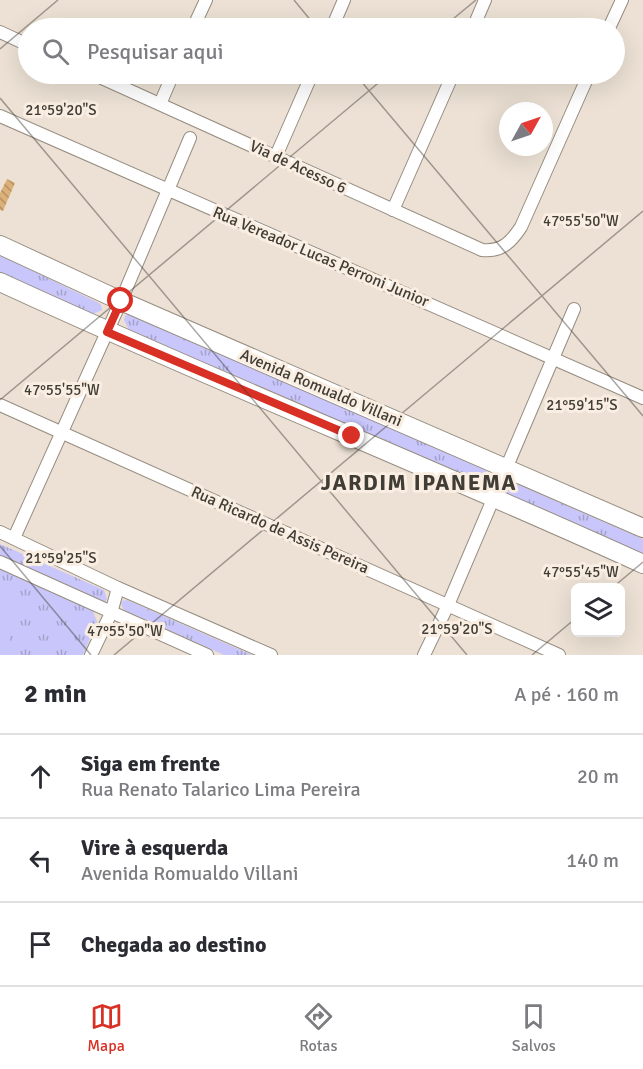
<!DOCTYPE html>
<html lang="pt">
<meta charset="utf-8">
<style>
:root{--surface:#fff;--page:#f2f2f3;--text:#2b2b33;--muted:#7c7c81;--line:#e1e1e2;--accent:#d93025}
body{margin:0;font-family:Signika,sans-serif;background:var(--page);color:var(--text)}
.controls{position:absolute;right:18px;bottom:18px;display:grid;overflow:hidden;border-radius:9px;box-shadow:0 6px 24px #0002}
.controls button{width:54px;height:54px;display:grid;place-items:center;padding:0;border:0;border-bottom:2px solid var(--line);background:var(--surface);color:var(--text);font:30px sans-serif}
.compass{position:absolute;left:499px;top:102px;width:54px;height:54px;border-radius:50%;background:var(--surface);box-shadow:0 6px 24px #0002;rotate:50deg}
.stop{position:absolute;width:18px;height:18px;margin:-14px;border:4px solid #d93025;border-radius:50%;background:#fff}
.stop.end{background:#d93025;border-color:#fff;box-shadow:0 2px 6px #0008}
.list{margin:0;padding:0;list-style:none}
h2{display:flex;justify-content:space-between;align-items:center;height:78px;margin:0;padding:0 24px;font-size:26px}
h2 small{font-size:20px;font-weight:400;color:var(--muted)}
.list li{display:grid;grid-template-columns:39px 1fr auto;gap:18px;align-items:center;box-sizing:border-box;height:84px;padding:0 24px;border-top:2px solid var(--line)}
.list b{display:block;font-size:22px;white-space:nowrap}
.list p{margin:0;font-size:20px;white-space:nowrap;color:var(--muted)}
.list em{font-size:20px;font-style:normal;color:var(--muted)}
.icon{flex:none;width:33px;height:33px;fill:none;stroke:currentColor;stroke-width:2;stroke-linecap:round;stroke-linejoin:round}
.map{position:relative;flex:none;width:643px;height:655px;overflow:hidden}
.search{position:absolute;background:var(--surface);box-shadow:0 6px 24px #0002;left:18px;right:18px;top:18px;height:66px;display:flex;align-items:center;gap:15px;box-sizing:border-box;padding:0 21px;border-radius:33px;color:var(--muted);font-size:22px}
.sheet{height:330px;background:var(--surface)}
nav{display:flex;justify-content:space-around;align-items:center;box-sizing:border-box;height:84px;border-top:2px solid var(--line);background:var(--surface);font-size:16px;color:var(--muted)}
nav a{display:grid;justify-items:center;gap:3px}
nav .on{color:var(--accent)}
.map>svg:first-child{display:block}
.grass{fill:url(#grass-tufts)}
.garden{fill:#c8c6fa}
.building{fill:url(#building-back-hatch)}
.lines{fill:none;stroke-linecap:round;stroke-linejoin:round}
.street-casing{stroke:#978d81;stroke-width:14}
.secondary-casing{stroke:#978d81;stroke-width:20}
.street{stroke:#fff;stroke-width:12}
.secondary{stroke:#fff;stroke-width:18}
.route{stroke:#d93025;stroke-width:8}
.ticks{fill:none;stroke:#403c36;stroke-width:1.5;stroke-opacity:0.45}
.labels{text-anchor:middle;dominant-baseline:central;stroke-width:6;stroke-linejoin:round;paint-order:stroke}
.street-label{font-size:16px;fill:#403c36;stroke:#f9eee1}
.district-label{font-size:22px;font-weight:bold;letter-spacing:1.5px;fill:#403c36;stroke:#f9eee1}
.ticks-label{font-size:15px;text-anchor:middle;fill:#403c36;stroke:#f9eee1;stroke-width:6;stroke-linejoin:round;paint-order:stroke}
</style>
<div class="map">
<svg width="643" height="655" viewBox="0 0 643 655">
<defs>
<pattern id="grass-tufts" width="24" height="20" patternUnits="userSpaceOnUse" patternTransform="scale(1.5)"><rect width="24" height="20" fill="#c8c6fa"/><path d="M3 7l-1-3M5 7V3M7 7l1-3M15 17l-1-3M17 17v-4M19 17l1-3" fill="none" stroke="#a4a2cb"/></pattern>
<pattern id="building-back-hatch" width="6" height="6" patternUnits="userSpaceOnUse" patternTransform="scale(1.5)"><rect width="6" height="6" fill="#dcb179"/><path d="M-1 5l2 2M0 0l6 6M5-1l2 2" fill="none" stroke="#b49164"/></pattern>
</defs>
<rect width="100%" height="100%" fill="#ece1d4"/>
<g class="grass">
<polygon points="0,255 99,303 101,305 102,310 93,314 0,273"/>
<polygon points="130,314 483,469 487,472 487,476 483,480 474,479 129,330 124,320 125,316"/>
<polygon points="510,481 643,539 643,556 504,494 500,489 506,482"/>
<polygon points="0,544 104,590 107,599 105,602 0,555"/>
<polygon points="0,567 93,611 97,622 83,655 0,655"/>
<polygon points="127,600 252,655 224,655 124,610 121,604 122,601"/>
</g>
<polygon class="garden" points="0,587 20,591 9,644 0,642"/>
<polygon class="building" points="7,179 15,183 3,211 0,210 0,193"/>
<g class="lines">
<defs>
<g id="street">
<polyline points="193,28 206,0"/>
<polyline points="332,28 344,0"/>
<polyline points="473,28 485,0"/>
<polyline points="609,28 622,0"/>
<polyline points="0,32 28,45"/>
<path d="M93,74L482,250C502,252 511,242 521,227L589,74"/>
<polyline points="160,104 173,74"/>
<polyline points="0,116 643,398"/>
<polyline points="276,156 312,74"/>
<polyline points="393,210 453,74"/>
<polyline points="0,405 559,655"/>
<polyline points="0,532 118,588 271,655"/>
<polyline points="14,538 121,301 190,138"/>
<polyline points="0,562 207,655"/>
<polyline points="91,655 111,613 118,588"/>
<polyline points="424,655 448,605 574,309"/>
</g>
<g id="secondary">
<polyline points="0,245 121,301 643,528"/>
<path d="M0,282C212,380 430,467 643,564"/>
</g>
</defs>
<use href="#street" class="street-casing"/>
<use href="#secondary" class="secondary-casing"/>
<use href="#street" class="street"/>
<use href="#secondary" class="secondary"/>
</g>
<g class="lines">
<polyline class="route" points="121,301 107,332 352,436"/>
</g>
<path class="ticks" d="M294,0L317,28M442,28L476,0M0,49L58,0M355,74L643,416M0,98L467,655M0,400L389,74M0,546L91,655M612,588L643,562M114,655L643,211M532,655L576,618"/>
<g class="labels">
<g class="street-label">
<text transform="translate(298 167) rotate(25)">Via de Acesso 6</text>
<text transform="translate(321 257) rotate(23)">Rua Vereador Lucas Perroni Junior</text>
<text transform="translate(321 388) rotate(23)">Avenida Romualdo Villani</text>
<text transform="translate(280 530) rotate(24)">Rua Ricardo de Assis Pereira</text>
</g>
<g class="district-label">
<text x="419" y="482">JARDIM IPANEMA</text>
</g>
</g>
<g class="ticks-label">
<text x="61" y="115">21°59'20"S</text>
<text x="581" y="226">47°55'50"W</text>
<text x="62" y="395">47°55'55"W</text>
<text x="582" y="410">21°59'15"S</text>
<text x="61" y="563">21°59'25"S</text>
<text x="581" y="577">47°55'45"W</text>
<text x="457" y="634">21°59'20"S</text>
<text x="125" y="636">47°55'50"W</text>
</g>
</svg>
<div class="controls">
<button><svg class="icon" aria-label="layers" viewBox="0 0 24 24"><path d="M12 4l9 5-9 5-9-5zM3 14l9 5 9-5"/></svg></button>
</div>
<svg class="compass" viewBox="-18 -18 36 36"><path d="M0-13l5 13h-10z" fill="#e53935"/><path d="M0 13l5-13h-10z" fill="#7c7c81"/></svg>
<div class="stop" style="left:121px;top:301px"></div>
<div class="stop end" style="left:352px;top:436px"></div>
<div class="search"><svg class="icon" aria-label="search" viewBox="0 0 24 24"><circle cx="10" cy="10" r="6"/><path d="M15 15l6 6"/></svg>Pesquisar aqui</div>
</div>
<section class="sheet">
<h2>2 min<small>A pé · 160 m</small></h2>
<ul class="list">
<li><svg class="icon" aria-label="ahead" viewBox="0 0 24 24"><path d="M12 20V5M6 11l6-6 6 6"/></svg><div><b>Siga em frente</b><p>Rua Renato Talarico Lima Pereira</p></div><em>20 m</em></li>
<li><svg class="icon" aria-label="left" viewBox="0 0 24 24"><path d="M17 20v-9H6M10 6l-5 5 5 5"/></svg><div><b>Vire à esquerda</b><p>Avenida Romualdo Villani</p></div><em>140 m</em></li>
<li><svg class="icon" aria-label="arrive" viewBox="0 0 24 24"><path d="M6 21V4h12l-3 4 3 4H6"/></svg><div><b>Chegada ao destino</b></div></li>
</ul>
</section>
<nav>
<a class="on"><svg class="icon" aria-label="map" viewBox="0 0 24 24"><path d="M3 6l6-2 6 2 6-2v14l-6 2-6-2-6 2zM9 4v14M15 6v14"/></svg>Mapa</a>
<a><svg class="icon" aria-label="directions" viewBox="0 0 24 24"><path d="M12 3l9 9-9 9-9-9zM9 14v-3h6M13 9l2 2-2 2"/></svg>Rotas</a>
<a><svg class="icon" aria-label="saved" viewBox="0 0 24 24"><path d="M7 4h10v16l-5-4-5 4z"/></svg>Salvos</a>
</nav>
